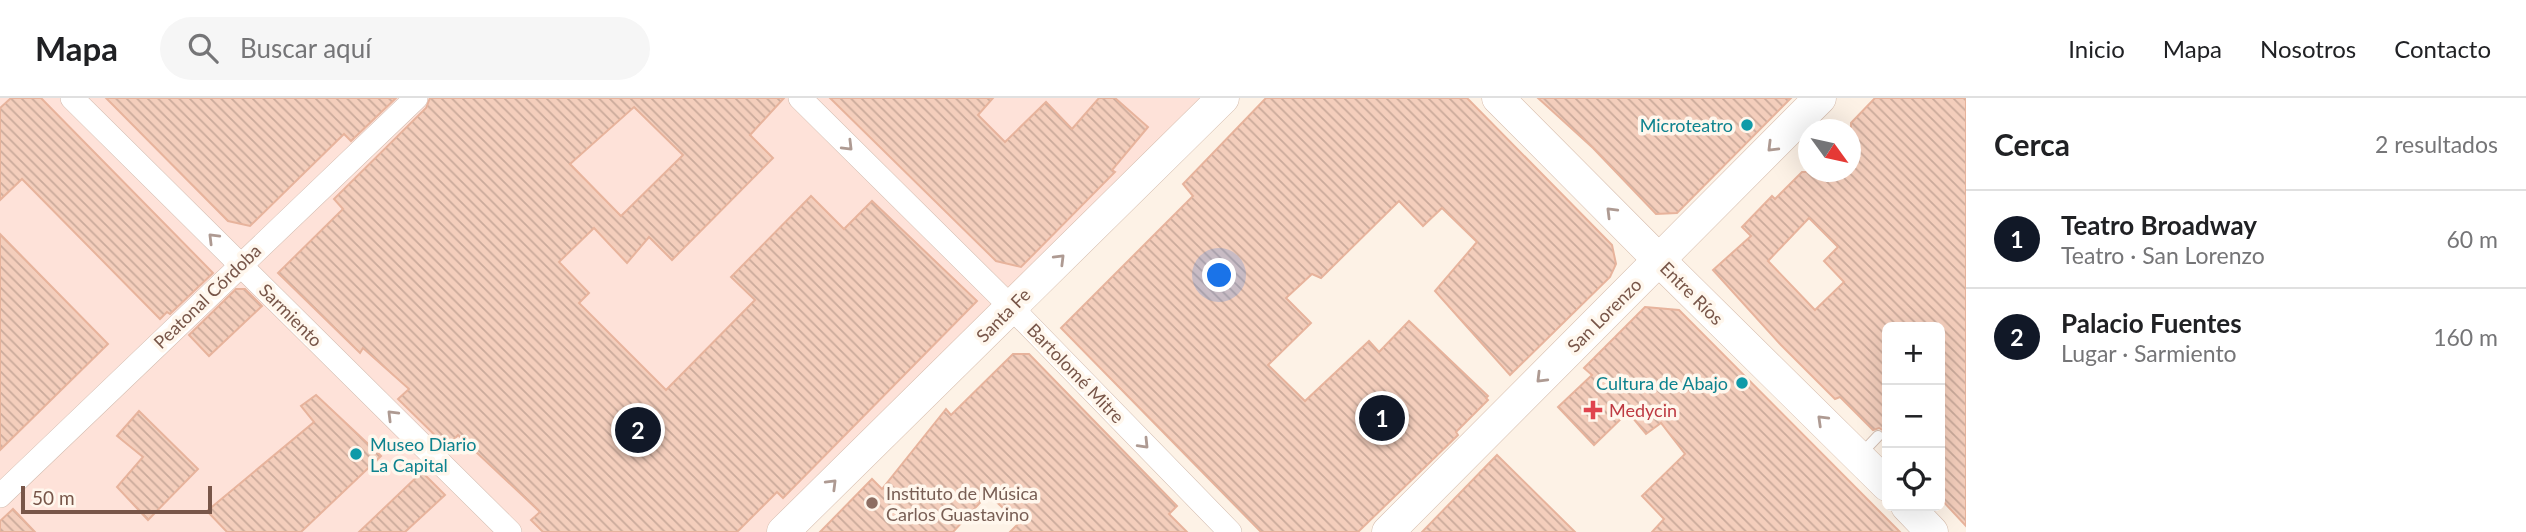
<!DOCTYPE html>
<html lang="es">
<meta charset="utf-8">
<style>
:root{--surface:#fff;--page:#f6f6f6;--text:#202124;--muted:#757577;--line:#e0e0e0;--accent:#111827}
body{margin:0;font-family:Lato,sans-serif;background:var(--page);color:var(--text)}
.controls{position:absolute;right:21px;bottom:21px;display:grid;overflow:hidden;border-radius:10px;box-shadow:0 7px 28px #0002}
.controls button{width:63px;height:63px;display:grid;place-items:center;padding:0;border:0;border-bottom:2px solid var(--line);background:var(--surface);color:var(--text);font:35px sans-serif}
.compass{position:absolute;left:1798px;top:21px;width:63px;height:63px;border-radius:50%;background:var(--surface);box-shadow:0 7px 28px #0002;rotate:123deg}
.scale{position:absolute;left:21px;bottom:18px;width:191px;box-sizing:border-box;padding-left:7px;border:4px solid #785649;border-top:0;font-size:19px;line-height:24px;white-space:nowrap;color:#785649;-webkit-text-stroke:5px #fff7ed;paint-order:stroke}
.you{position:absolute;left:1220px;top:178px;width:24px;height:24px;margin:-18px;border:5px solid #fff;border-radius:50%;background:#1a73e8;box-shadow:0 0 0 10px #1a73e833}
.badge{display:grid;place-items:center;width:46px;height:46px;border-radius:50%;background:var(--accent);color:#fff;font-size:23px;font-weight:700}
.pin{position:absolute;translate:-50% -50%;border:4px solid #fff;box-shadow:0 2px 7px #0006}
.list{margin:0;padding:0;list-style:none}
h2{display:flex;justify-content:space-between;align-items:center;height:91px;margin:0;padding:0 28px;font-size:30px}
h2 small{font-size:23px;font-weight:400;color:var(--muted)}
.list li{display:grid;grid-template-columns:46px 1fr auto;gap:21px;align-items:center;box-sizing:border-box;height:98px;padding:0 28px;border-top:2px solid var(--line)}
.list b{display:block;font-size:26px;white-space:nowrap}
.list p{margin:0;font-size:23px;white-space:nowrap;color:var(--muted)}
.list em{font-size:23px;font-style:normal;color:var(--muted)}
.icon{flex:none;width:38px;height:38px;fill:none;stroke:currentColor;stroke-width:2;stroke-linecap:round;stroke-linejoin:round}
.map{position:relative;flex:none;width:1966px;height:434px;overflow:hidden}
header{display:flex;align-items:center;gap:42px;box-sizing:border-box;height:98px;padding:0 35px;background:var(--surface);border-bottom:2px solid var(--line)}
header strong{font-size:33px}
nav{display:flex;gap:38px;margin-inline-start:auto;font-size:24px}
.search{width:490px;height:63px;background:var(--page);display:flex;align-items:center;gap:18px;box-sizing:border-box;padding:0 24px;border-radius:38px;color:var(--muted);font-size:26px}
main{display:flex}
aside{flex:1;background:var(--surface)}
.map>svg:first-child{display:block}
.commercial{fill:#fee2d9}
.building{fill:url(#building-back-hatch);stroke:#e7b39c;stroke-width:2;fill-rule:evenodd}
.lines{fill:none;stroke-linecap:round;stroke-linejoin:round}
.lane-casing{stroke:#d2bbae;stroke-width:12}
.street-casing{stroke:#d2bbae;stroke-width:24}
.secondary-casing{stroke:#d5bbab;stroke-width:33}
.lane{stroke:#fff;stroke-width:10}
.street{stroke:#fff;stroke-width:23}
.secondary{stroke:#fff;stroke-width:32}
.oneway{stroke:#ae9a92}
.culture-dot{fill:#0f9aa8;stroke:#fff7ed;stroke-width:2.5}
.health-dot{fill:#e0444e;stroke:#fff7ed;stroke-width:2.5}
.education-dot{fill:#8d6e63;stroke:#fff7ed;stroke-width:2.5}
.labels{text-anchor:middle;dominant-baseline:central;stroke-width:7;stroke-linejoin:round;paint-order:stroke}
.culture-label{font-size:18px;fill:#0d838f;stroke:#fff7ed;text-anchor:end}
.street-label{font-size:18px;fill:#785649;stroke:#fff7ed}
.health-label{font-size:18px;fill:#be3a42;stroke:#fff7ed;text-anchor:start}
.education-label{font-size:18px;fill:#785e54;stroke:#fff7ed;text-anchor:start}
</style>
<header>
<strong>Mapa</strong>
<div class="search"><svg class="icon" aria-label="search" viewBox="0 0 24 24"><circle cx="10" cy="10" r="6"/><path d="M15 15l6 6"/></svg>Buscar aquí</div>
<nav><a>Inicio</a><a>Mapa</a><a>Nosotros</a><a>Contacto</a></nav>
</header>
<main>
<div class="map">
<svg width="1966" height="434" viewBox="0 0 1966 434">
<defs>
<pattern id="building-back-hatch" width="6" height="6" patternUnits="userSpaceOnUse" patternTransform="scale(1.75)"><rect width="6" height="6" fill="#f4cebc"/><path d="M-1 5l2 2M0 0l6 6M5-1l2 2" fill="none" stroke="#caaa9b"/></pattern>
</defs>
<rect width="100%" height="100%" fill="#fdf2e6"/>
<polygon class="commercial" points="0,0 1223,0 783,434 0,434"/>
<g class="building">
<polygon points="11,0 41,0 213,175 170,216 167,214 160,221 22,81 0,102 0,10"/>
<polygon points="106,0 396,0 351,43 344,36 250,128 228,123"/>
<path d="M430,0H784L750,37L773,60L672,162L649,139L627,165L594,130L559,164L589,195L579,205L666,292L755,202L731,179L811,98L844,131L872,103L977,203L783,400L777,394L737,434H543L531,422L540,414L458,337L447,349L398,301L409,291L363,250L360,255L278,175L343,111L334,101L426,10ZM634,9L683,57L621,118L570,66Z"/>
<polygon points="830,0 993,0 978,17 1005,44 1046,4 1072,31 1099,0 1115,0 1148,29 1112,72 1115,74 1021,169 996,163"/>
<polygon points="1266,0 1467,0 1612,147 1616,166 1610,179 1510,277 1435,193 1477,144 1442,110 1423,128 1399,103 1321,180 1312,176 1286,200 1311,225 1268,267 1305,303 1369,243 1379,254 1409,223 1488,298 1486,300 1488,302 1456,334 1458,337 1358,434 1261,434 1061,230 1193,98 1183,86"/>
<polygon points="1538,0 1791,0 1677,115 1656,116 1593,50"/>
<path d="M1875,0H1966V428L1940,400V229H1887V347L1884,343L1886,339L1884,333L1879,330L1873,332L1840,299L1835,301L1781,247L1713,172L1751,138L1742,129L1772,98L1775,101L1802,74H1851V25ZM1809,120L1838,149L1824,163L1844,184L1815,212L1768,163Z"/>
<polygon points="0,136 108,246 0,352"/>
<polygon points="236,191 245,191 262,208 209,258 189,237"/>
<polygon points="1645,209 1679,212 1900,434 1652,434 1664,421 1642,398 1685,356 1661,325 1646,336 1628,314 1594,347 1558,309 1592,277 1584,270"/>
<polygon points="1013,256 1029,256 1177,408 1169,416 1187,434 1010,434 1019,425 988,396 953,434 820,434 872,381 882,391 946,311 951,317"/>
<polygon points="316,297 381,358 301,434 227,434 207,413 314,324 301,308"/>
<polygon points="139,313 198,371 148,422 117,389 143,359 117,338"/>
<polygon points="1497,357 1575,434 1422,434"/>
<polygon points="422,374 445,397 405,434 359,434"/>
<polygon points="13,411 35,434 0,434 0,423"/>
</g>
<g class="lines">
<defs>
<polyline id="lane" points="1861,356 1878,338"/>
<g id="street">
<polyline points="72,0 510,434"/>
<polyline points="800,0 1011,209 1230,434"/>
<polyline points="0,398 416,0"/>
</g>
<g id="secondary">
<polyline points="1498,0 1659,162 1887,387"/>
<polyline points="1907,408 1932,434"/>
<polyline points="783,434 1223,0"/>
<polyline points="1388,434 1820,0"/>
</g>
</defs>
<use href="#lane" class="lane-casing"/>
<use href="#street" class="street-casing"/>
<use href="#secondary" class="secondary-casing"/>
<use href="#lane" class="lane"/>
<use href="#street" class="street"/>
<use href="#secondary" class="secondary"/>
</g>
<defs><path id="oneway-chevron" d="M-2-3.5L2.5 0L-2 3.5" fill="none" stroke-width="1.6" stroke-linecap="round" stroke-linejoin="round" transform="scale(1.75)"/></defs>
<g class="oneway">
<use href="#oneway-chevron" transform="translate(848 48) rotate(45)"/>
<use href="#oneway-chevron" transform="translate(1772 49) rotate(135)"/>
<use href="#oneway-chevron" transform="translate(1611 114) rotate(-135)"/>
<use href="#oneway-chevron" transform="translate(213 140) rotate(-135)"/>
<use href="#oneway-chevron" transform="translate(1060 161) rotate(-45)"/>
<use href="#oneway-chevron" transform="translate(1541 280) rotate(135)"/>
<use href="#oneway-chevron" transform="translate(392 317) rotate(-135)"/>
<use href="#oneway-chevron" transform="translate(1822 322) rotate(-136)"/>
<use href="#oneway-chevron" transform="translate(1144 346) rotate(46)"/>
<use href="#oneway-chevron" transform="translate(832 386) rotate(-45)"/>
</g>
<g class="culture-dot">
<circle cx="1747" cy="27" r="7"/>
<circle cx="1742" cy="285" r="7"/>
<circle cx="356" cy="356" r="7"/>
</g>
<path class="health-dot" d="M1589.5 301.5h7v7h7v7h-7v7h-7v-7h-7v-7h7z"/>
<circle class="education-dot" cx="872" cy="405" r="7"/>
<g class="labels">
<g class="culture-label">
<text x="1733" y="27">Microteatro</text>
<text x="1728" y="285">Cultura de Abajo</text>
<text x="370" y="346" text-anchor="start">Museo Diario<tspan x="370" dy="21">La Capital</tspan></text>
</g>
<g class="street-label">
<text transform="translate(1692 195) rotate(45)">Entre Ríos</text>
<text transform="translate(207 198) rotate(-44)">Peatonal Córdoba</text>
<text transform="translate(291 217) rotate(45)">Sarmiento</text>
<text transform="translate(1003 217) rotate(-45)">Santa Fe</text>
<text transform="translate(1604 217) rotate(-45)">San Lorenzo</text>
<text transform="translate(1076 275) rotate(46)">Bartolomé Mitre</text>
</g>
<g class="health-label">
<text x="1609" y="312">Medycin</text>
</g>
<g class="education-label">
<text x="886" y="395">Instituto de Música<tspan x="886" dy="21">Carlos Guastavino</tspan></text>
</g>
</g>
</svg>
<div class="controls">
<button>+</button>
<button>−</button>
<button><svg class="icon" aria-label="locate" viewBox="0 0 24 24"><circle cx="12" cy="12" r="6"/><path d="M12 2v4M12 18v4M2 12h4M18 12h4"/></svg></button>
</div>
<svg class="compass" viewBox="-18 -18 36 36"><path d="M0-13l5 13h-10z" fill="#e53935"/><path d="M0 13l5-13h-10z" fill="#757577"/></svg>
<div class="scale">50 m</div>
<div class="you"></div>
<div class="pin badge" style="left:1382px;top:320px">1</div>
<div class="pin badge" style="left:638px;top:332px">2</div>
</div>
<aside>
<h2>Cerca<small>2 resultados</small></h2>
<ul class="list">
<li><span class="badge">1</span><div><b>Teatro Broadway</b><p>Teatro · San Lorenzo</p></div><em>60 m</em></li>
<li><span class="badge">2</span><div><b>Palacio Fuentes</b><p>Lugar · Sarmiento</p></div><em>160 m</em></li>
</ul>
</aside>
</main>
